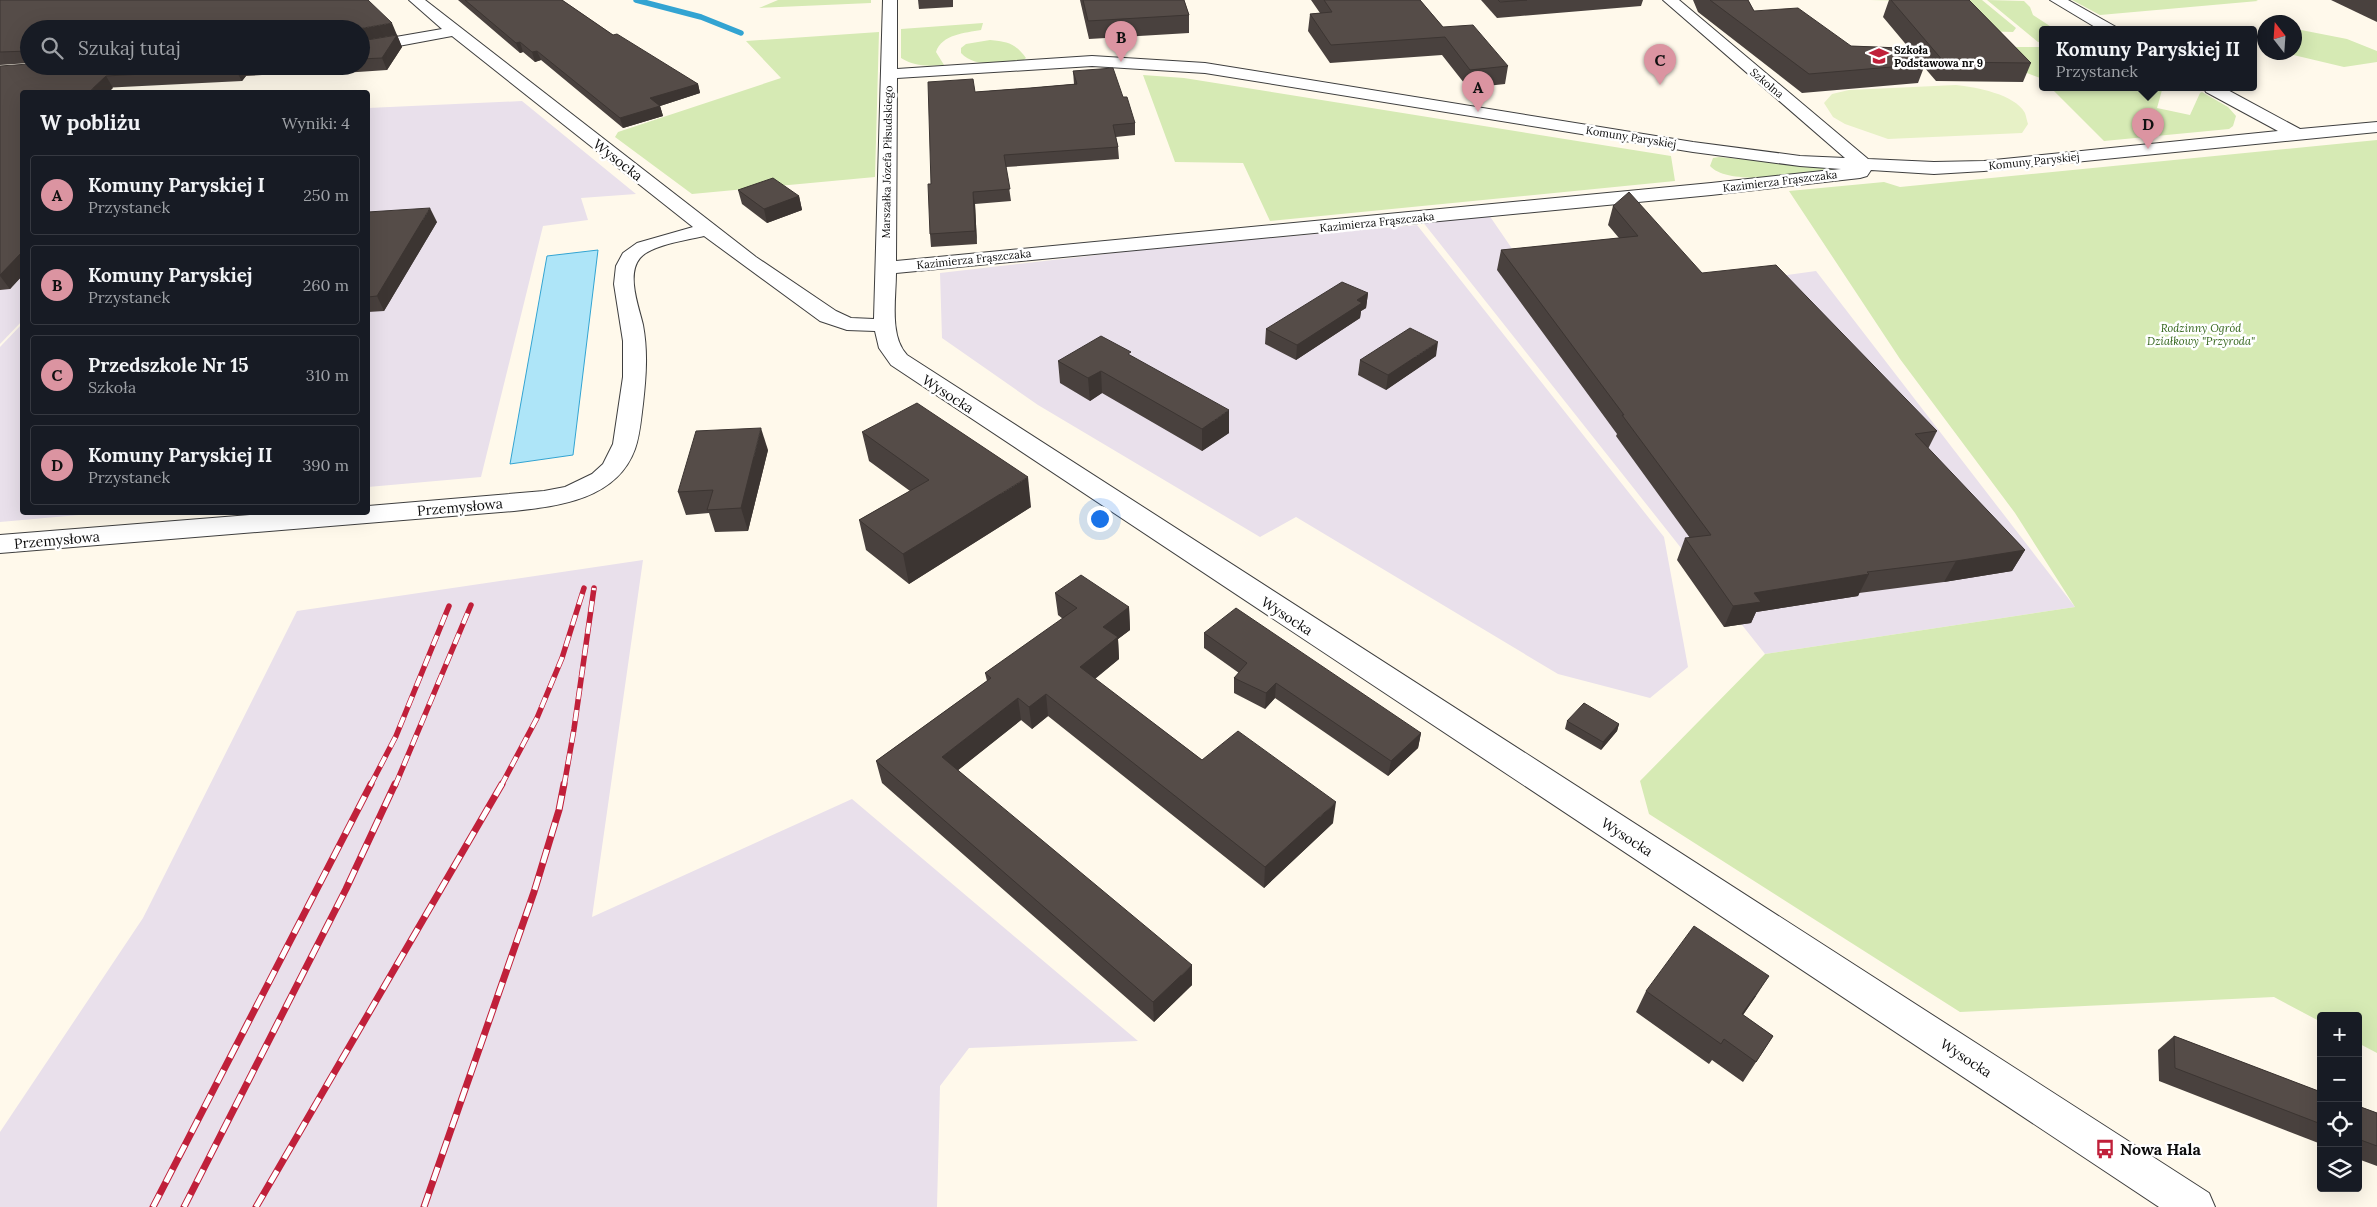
<!DOCTYPE html>
<html lang="pl">
<meta charset="utf-8">
<style>
:root{--surface:#171b24;--page:#242831;--text:#f1f3f6;--muted:#9ea1a6;--line:#363941;--accent:#db94a1}
body{margin:0;font-family:Lora,serif;background:var(--page);color:var(--text)}
.controls{position:absolute;right:15px;bottom:15px;display:grid;overflow:hidden;border-radius:5px;box-shadow:0 5px 20px #0002}
.controls button{width:45px;height:45px;display:grid;place-items:center;padding:0;border:0;border-bottom:1px solid var(--line);background:var(--surface);color:var(--text);font:25px sans-serif}
.compass{position:absolute;left:2257px;top:15px;width:45px;height:45px;border-radius:50%;background:var(--surface);box-shadow:0 5px 20px #0002;rotate:343deg}
.you{position:absolute;left:1099px;top:518px;width:18px;height:18px;margin:-12px;border:4px solid #fff;border-radius:50%;background:#1a73e8;box-shadow:0 0 0 8px #1a73e833}
.badge{display:grid;place-items:center;width:32px;height:32px;border-radius:50%;background:var(--accent);color:#111;font-size:16px;font-weight:700}
.pin{position:absolute;translate:-50% -41px;filter:drop-shadow(0 1px 2px #0008)}
.pin::after{content:'';position:absolute;top:26px;width:18px;height:15px;background:inherit;clip-path:polygon(0 0,100% 0,50% 100%)}
.popup{position:absolute;left:2039px;top:26px;width:218px;height:65px;box-sizing:border-box;display:grid;place-content:center;border-radius:5px;background:var(--surface);filter:drop-shadow(0 1px 4px #0005);font-size:16px;white-space:nowrap;color:var(--muted)}
.popup b{font-size:19px;color:var(--text)}
.popup::after{content:'';position:absolute;left:50%;top:100%;margin-left:-10px;border:10px solid transparent;border-top-color:var(--surface)}
.list{margin:0;padding:0;list-style:none}
h2{display:flex;justify-content:space-between;align-items:center;height:65px;margin:0;padding:0 20px;font-size:21px}
h2 small{font-size:16px;font-weight:400;color:var(--muted)}
.list li{display:grid;grid-template-columns:32px 1fr auto;gap:15px;align-items:center;box-sizing:border-box;height:80px;margin:0 10px 10px;padding:0 10px;border:1px solid var(--line);border-radius:5px}
.list b{display:block;font-size:19px;white-space:nowrap}
.list p{margin:0;font-size:16px;white-space:nowrap;color:var(--muted)}
.list em{font-size:16px;font-style:normal;color:var(--muted)}
.icon{flex:none;width:28px;height:28px;fill:none;stroke:currentColor;stroke-width:2;stroke-linecap:round;stroke-linejoin:round}
.map{position:relative;flex:none;width:2377px;height:1207px;overflow:hidden}
.search{position:absolute;background:var(--surface);box-shadow:0 5px 20px #0002;left:20px;top:20px;width:350px;height:55px;display:flex;align-items:center;gap:12px;box-sizing:border-box;padding:0 18px;border-radius:28px;color:var(--muted);font-size:19px}
.panel{position:absolute;background:var(--surface);box-shadow:0 5px 20px #0002;left:20px;top:90px;width:350px;height:425px;border-radius:5px}
.map>svg:first-child{display:block}
.industrial{fill:#e9e0eb}
.green{fill:#d6eab4}
.pitch{fill:#e7f1c6}
.water{fill:#aee5f8;stroke:#33a4d2}
.lines{fill:none;stroke-linecap:round;stroke-linejoin:round}
.stream{stroke:#33a4d2;stroke-width:5.5}
.minor-casing{stroke:#3f3f3f;stroke-width:2}
.minor{fill:#fff;fill-rule:evenodd}
.rail-far1-casing{stroke:#c0203a;stroke-width:5.5}
.rail-casing{stroke:#c0203a;stroke-width:7}
.rail-far1{stroke:#fff;stroke-width:4;stroke-dasharray:11;stroke-linecap:butt}
.rail{stroke:#fff;stroke-width:5;stroke-dasharray:14;stroke-linecap:butt}
.wall{fill:#49413e}
.shaded-wall{fill:#3c3532}
.building{fill:#554c48;stroke:#3c3532}
.labels{text-anchor:middle;dominant-baseline:central;stroke-width:5;stroke-linejoin:round;paint-order:stroke}
.far-poi-label{font-size:11px;font-weight:bold;fill:#0c0c0c;stroke:#fff;text-anchor:start}
.far-street-label{font-size:11px;fill:#0c0c0c;stroke:#fff}
.far-park-label{font-size:11px;font-style:italic;fill:#33651b;stroke:#fff}
.street-label{font-size:14px;fill:#0c0c0c;stroke:#fff}
.near-poi-label{font-size:16px;font-weight:bold;fill:#0c0c0c;stroke:#fff;text-anchor:start}
</style>
<div class="map">
<svg width="2377" height="1207" viewBox="0 0 2377 1207">
<rect width="100%" height="100%" fill="#fff9eb"/>
<g class="industrial">
<polygon points="522,101 636,194 581,198 588,220 543,226 481,477 368,487 368,108"/>
<polygon points="22,131 22,321 0,344 0,133"/>
<polygon points="1489,215 1552,307 1816,271 2075,607 1765,654 1422,221"/>
<polygon points="1417,225 1664,537 1688,667 1650,698 1558,674 1296,517 1260,537 1038,405 942,338 940,273 1166,247"/>
<polygon points="22,324 22,512 101,513 0,522 0,347"/>
<polygon points="643,560 592,917 852,799 1138,1041 969,1048 940,1086 937,1207 0,1207 0,1132 143,918 297,611"/>
</g>
<g class="green">
<polygon points="778,0 871,0 871,3 759,8"/>
<polygon points="1870,0 1982,0 2016,28 2013,32 1981,31 1954,2"/>
<polygon points="1987,0 2024,1 2030,7 2033,15 2056,30 2043,30 2043,42 2038,42"/>
<polygon points="2072,0 2256,0 2258,1 2100,15"/>
<path d="M983,23L981,30C965,33 942,34 936,52L944,65C928,66 915,67 901,58V29Z"/>
<polygon points="2301,30 2347,39 2377,51 2377,62 2344,67 2285,53 2294,52 2295,40"/>
<polygon points="879,32 875,177 692,194 615,137 618,132 781,78 746,41"/>
<path d="M990,40C1008,42 1015,43 1026,58L1021,62C1002,62 976,69 961,53V48L966,44Z"/>
<polygon points="2015,47 2043,47 2043,79 2027,73 2007,53"/>
<polygon points="1143,75 1184,78 1671,156 1675,181 1270,221 1243,163 1175,162"/>
<polygon points="2051,88 2184,88 2162,90 2157,108 2190,115 2200,93 2202,92 2228,107 2236,116 2233,126 2229,129 2104,141"/>
<polygon points="2377,140 2377,1053 2358,1043 2358,1016 2321,1016 2321,1022 2274,997 1960,1012 1649,814 1640,781 1765,654 2075,607 2015,513 1900,359 1789,191 1884,182 1900,187"/>
<path d="M1719,157L1842,168L1844,170C1816,173 1729,188 1710,166L1713,158Z"/>
</g>
<path class="pitch" d="M1956,85C1975,87 2015,94 2025,113C2026,116 2027,121 2028,124L2022,133L1888,139L1845,124L1833,117L1824,103L1832,94L1849,90Z"/>
<polygon class="water" points="598,250 573,455 510,464 547,256"/>
<g class="lines">
<polyline class="stream" points="636,0 701,17 741,33"/>
<defs>
<g id="minor">
<path d="M409,0H425L756,257L836,311L851,318L874,319L883,0H897V69L1092,56L1205,63L1693,142L1800,156L1845,158L1663,0H1679L1868,159L1934,162L1984,161L2278,131L2206,92L2204,88H2224L2300,129L2377,122V132L1984,171L1934,174L1871,170L1867,176L1860,178L1711,195L896,273C896,298 889,336 907,355L2209,1193L2215,1207H2159L891,365L879,348L875,331L847,330L820,321L704,236C688,240 651,245 640,258C626,275 639,307 643,325C648,352 646,377 643,404C641,419 640,435 635,449C617,499 560,506 514,511L0,553V535L288,512H368V506L544,491L565,487L592,474L603,464L613,444L623,377V341L614,284L616,266L623,253L637,243L693,227L452,36L361,53V43L442,29ZM1092,66L1205,73L1693,152L1800,166L1841,169L1711,183L896,261L897,78Z"/>
<polygon points="2050,0 2068,0 2116,27 2119,30 2100,30"/>
</g>
</defs>
<use href="#minor" class="minor-casing"/>
<use href="#minor" class="minor"/>
<defs>
<g id="rail-far1">
<polyline points="370,786 396,736 449,606"/>
<polyline points="395,786 471,605"/>
<polyline points="501,786 537,718 562,658 584,588"/>
<polyline points="564,786 574,729 594,588"/>
</g>
<g id="rail">
<polyline points="153,1207 371,784"/>
<polyline points="184,1207 346,889 395,784"/>
<polyline points="256,1207 502,784"/>
<polyline points="424,1207 534,892 559,810 564,784"/>
</g>
</defs>
<use href="#rail-far1" class="rail-far1-casing"/>
<use href="#rail" class="rail-casing"/>
<use href="#rail-far1" class="rail-far1"/>
<use href="#rail" class="rail"/>
</g>
<g class="wall">
<polygon points="0,0 397,35 29,29 29,63 0,65"/>
<polygon points="458,0 562,0 613,35 698,84 700,93 660,106 663,116 623,128 541,60 535,62 523,52 520,53"/>
<polygon points="918,0 953,0 953,7 919,9"/>
<polygon points="1080,0 1184,0 1189,15 1189,33 1089,39"/>
<polygon points="1311,0 1420,0 1443,27 1508,66 1505,84 1468,88 1442,55 1330,63 1308,31 1310,14 1320,13"/>
<polygon points="1481,0 1643,0 1641,6 1497,18"/>
<polygon points="1693,0 1748,0 1754,11 1851,46 1909,48 1883,17 1889,0 1969,0 2031,63 2023,82 1936,81 1924,67 1918,83 1802,93 1698,12"/>
<polygon points="2331,0 2377,0 2377,22"/>
<polygon points="397,35 402,47 387,70 328,74 326,71 246,76 242,81 22,92 22,276 10,289 0,290 0,66 361,66 361,41"/>
<polygon points="1073,71 1123,97 1135,123 1135,135 1116,137 1118,147 1119,159 1006,167 1011,201 975,204 977,244 931,247 930,234 931,184 975,92 1030,88 1074,84"/>
<polygon points="738,190 799,196 802,210 767,223 742,204"/>
<polygon points="1613,206 1702,273 1937,431 1928,449 2025,550 2012,571 1944,582 1859,593 1858,596 1756,612 1751,623 1724,627 1677,560 1685,538 1690,538 1616,436 1617,434 1497,270 1501,250 1619,238 1608,225"/>
<polygon points="368,212 437,222 384,311 368,312"/>
<polygon points="1368,293 1366,308 1361,311 1360,318 1296,360 1265,344 1266,329"/>
<polygon points="1132,356 1229,433 1202,451 1102,393 1090,401 1060,383 1058,361"/>
<polygon points="1436,356 1386,390 1358,375 1360,360"/>
<polygon points="862,432 1031,507 909,584 866,550 859,520 910,491 869,461"/>
<polygon points="768,450 748,531 715,532 709,513 686,515 678,492"/>
<polygon points="1055,593 1129,607 1130,630 1118,639 1119,659 1095,679 1202,760 1333,823 1264,888 1048,716 1032,729 1021,720 958,770 1192,985 1154,1022 882,783 876,761 987,681 985,673 1063,619 1058,615"/>
<polygon points="1204,633 1421,733 1418,748 1388,776 1275,698 1265,709 1234,693 1234,678 1239,673 1204,648"/>
<polygon points="1567,721 1619,724 1617,731 1601,750 1565,729"/>
<polygon points="1646,991 1756,996 1743,1015 1773,1036 1743,1082 1712,1060 1709,1064 1636,1012"/>
<polygon points="2174,1036 2321,1092 2321,1144 2159,1081 2158,1050"/>
<polygon points="2358,1106 2377,1113 2377,1166 2358,1159"/>
</g>
<g class="shaded-wall">
<polygon points="392,23 397,35 361,41 361,29 358,29"/>
<polygon points="397,35 402,47 387,70 382,58"/>
<polygon points="520,42 523,52 520,53 516,43"/>
<polygon points="537,51 541,60 535,62 532,52"/>
<polygon points="237,66 241,66 246,76 242,81 235,69"/>
<polygon points="106,76 113,88 109,92 89,92"/>
<polygon points="698,84 700,93 657,107 660,106 663,116 623,128 620,118 650,98"/>
<polygon points="973,192 975,204 977,244 975,231"/>
<polygon points="799,196 802,210 767,223 764,209"/>
<polygon points="430,208 437,222 384,311 377,296"/>
<polygon points="22,252 22,276 10,289 0,276 0,275"/>
<polygon points="1368,293 1366,308 1361,311 1360,318 1296,360 1297,345 1357,300"/>
<polygon points="1438,342 1436,356 1386,390 1388,375"/>
<polygon points="1101,371 1102,393 1090,401 1088,378"/>
<polygon points="1229,410 1229,433 1202,451 1202,429"/>
<polygon points="761,428 768,450 748,531 741,508"/>
<polygon points="1028,477 1031,507 909,584 903,554"/>
<polygon points="2025,550 2012,571 1944,582 1956,561"/>
<polygon points="1869,574 1858,596 1756,612 1751,623 1724,627 1733,606 1754,593"/>
<polygon points="1129,607 1130,630 1118,639 1119,659 1082,689 1080,667 1103,627"/>
<polygon points="1276,683 1275,698 1265,709 1266,693"/>
<polygon points="1046,694 1048,716 1032,729 1029,707"/>
<polygon points="1018,698 1021,720 947,779 942,757"/>
<polygon points="1619,724 1617,731 1601,750 1603,742"/>
<polygon points="1421,733 1418,748 1388,776 1391,761"/>
<polygon points="1336,802 1333,823 1264,888 1265,867"/>
<polygon points="1192,965 1192,985 1154,1022 1153,1002"/>
<polygon points="1769,976 1756,996 1729,1035 1742,1014"/>
</g>
<g class="building">
<polygon points="0,0 368,0 392,23 358,29 29,29 29,51 0,52"/>
<polygon points="465,0 562,0 613,35 617,34 698,84 650,98 660,106 620,118 537,51 532,52 520,42 516,43"/>
<polygon points="1083,0 1184,0 1189,15 1088,21"/>
<polygon points="1324,0 1420,0 1443,27 1473,25 1508,66 1470,70 1445,37 1331,45 1310,14 1332,12"/>
<polygon points="1498,0 1527,0 1500,2"/>
<polygon points="1710,0 1748,0 1754,11 1798,8 1851,46 1925,49 1926,64 1809,74"/>
<polygon points="1891,0 1969,0 2031,63 1944,62"/>
<polygon points="397,35 382,58 361,59 361,41"/>
<polygon points="29,64 29,66 237,66 235,69 106,76 89,92 22,92 22,252 0,275 0,66"/>
<polygon points="1113,68 1123,97 1127,97 1135,123 1113,125 1118,147 1004,155 1010,189 973,192 975,231 930,234 928,184 931,184 928,82 973,79 975,92 1030,88 1077,84 1073,71"/>
<polygon points="773,178 799,196 764,209 738,190"/>
<polygon points="1629,192 1702,273 1776,265 1937,431 1915,434 2025,550 1956,561 1867,572 1869,574 1754,593 1761,602 1733,606 1685,538 1711,535 1622,415 1624,415 1501,250 1638,236 1613,206"/>
<polygon points="430,208 377,296 368,297 368,212"/>
<polygon points="1342,282 1368,293 1357,300 1362,303 1297,345 1266,329"/>
<polygon points="1410,328 1438,342 1388,375 1360,360"/>
<polygon points="1101,336 1131,352 1128,354 1229,410 1202,429 1101,371 1088,378 1058,361"/>
<polygon points="917,403 1028,477 903,554 859,520 929,480 862,432"/>
<polygon points="761,428 741,508 707,510 713,490 678,492 696,431"/>
<polygon points="1081,575 1129,607 1103,627 1118,637 1080,667 1202,760 1238,731 1336,802 1265,867 1046,694 1029,707 1018,698 942,757 1192,965 1153,1002 876,761 991,678 985,673 1077,608 1055,593"/>
<polygon points="1236,608 1421,733 1391,761 1276,683 1266,693 1234,678 1247,663 1204,633"/>
<polygon points="1584,703 1619,724 1603,742 1567,721"/>
<polygon points="1694,926 1769,976 1742,1014 1773,1036 1756,1062 1724,1039 1721,1044 1646,991"/>
<polygon points="2174,1036 2321,1092 2321,1124 2175,1068"/>
<polygon points="2358,1106 2377,1113 2377,1146 2358,1139"/>
</g>
<defs>
<symbol id="school-bare" viewBox="-9 -9 18 18"><path d="M0-5L7-2L0 1L-7-2ZM-4 1L0 2.5L4 1V4Q0 6-4 4Z" fill="#c0203a" stroke="#fff" stroke-width="2.5" paint-order="stroke"/></symbol>
<symbol id="bus-bare" viewBox="-9 -9 18 18"><path d="M-5-6H5V4H4V6H2V4H-2V6H-4V4H-5ZM-3.5-4V0h7V-4ZM-3.5 1.2v1.5H-2V1.2ZM2 1.2v1.5H3.5V1.2Z" fill="#c0203a" stroke="#fff" stroke-width="2.5" paint-order="stroke"/></symbol>
</defs>
<g fill-rule="evenodd">
<use href="#school-bare" x="1865" y="42" width="28" height="28"/>
<use href="#bus-bare" x="2091" y="1135" width="28" height="28"/>
</g>
<g class="labels">
<g class="far-poi-label">
<text x="1894" y="50">Szkoła<tspan x="1894" dy="13">Podstawowa nr 9</tspan></text>
</g>
<g class="far-street-label">
<text transform="translate(1767 83) rotate(40)">Szkolna</text>
<text transform="translate(1631 137) rotate(9)">Komuny Paryskiej</text>
<text transform="translate(2034 161) rotate(-6)">Komuny Paryskiej</text>
<text transform="translate(887 162) rotate(-89)">Marszałka Józefa Piłsudskiego</text>
<text transform="translate(1780 181) rotate(-7)">Kazimierza Frąszczaka</text>
<text transform="translate(1377 222) rotate(-6)">Kazimierza Frąszczaka</text>
<text transform="translate(974 259) rotate(-6)">Kazimierza Frąszczaka</text>
</g>
<g class="far-park-label">
<text x="2201" y="328">Rodzinny Ogród<tspan x="2201" dy="13">Działkowy "Przyroda"</tspan></text>
</g>
<g class="street-label">
<text transform="translate(618 160) rotate(38)">Wysocka</text>
<text transform="translate(948 394) rotate(33)">Wysocka</text>
<text transform="translate(460 507) rotate(-5)">Przemysłowa</text>
<text transform="translate(57 540) rotate(-5)">Przemysłowa</text>
<text transform="translate(1287 616) rotate(33)">Wysocka</text>
<text transform="translate(1627 837) rotate(33)">Wysocka</text>
<text transform="translate(1966 1058) rotate(33)">Wysocka</text>
</g>
<g class="near-poi-label">
<text x="2120" y="1149">Nowa Hala</text>
</g>
</g>
</svg>
<div class="controls">
<button>+</button>
<button>−</button>
<button><svg class="icon" aria-label="locate" viewBox="0 0 24 24"><circle cx="12" cy="12" r="6"/><path d="M12 2v4M12 18v4M2 12h4M18 12h4"/></svg></button>
<button><svg class="icon" aria-label="layers" viewBox="0 0 24 24"><path d="M12 4l9 5-9 5-9-5zM3 14l9 5 9-5"/></svg></button>
</div>
<svg class="compass" viewBox="-18 -18 36 36"><path d="M0-13l5 13h-10z" fill="#e53935"/><path d="M0 13l5-13h-10z" fill="#9ea1a6"/></svg>
<div class="you"></div>
<div class="pin badge" style="left:1478px;top:112px">A</div>
<div class="pin badge" style="left:1121px;top:62px">B</div>
<div class="pin badge" style="left:1660px;top:85px">C</div>
<div class="pin badge" style="left:2148px;top:149px">D</div>
<div class="popup"><b>Komuny Paryskiej II</b>Przystanek</div>
<div class="search"><svg class="icon" aria-label="search" viewBox="0 0 24 24"><circle cx="10" cy="10" r="6"/><path d="M15 15l6 6"/></svg>Szukaj tutaj</div>
<section class="panel">
<h2>W pobliżu<small>Wyniki: 4</small></h2>
<ul class="list">
<li><span class="badge">A</span><div><b>Komuny Paryskiej I</b><p>Przystanek</p></div><em>250 m</em></li>
<li><span class="badge">B</span><div><b>Komuny Paryskiej</b><p>Przystanek</p></div><em>260 m</em></li>
<li><span class="badge">C</span><div><b>Przedszkole Nr 15</b><p>Szkoła</p></div><em>310 m</em></li>
<li><span class="badge">D</span><div><b>Komuny Paryskiej II</b><p>Przystanek</p></div><em>390 m</em></li>
</ul>
</section>
</div>
